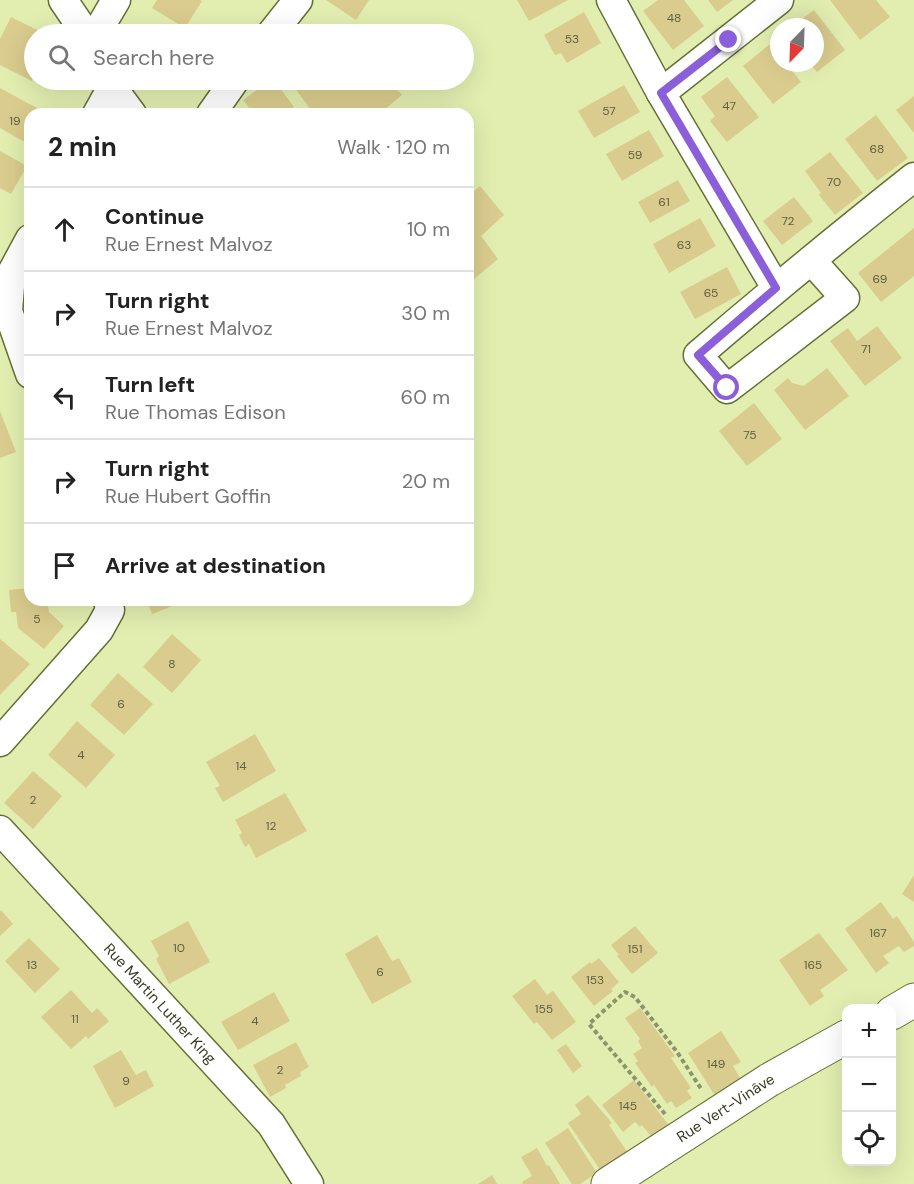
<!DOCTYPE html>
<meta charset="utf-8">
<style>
:root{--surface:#fff;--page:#f6f6f6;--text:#222;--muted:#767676;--line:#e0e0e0}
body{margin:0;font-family:"DM Sans",sans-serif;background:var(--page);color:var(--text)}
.controls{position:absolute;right:18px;bottom:18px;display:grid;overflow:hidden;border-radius:12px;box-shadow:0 6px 24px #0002}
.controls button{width:54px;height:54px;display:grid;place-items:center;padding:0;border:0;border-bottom:2px solid var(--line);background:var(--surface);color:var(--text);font:30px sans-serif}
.compass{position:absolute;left:770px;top:18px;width:54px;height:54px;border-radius:50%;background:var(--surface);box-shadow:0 6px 24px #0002;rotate:203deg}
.stop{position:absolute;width:18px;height:18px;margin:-14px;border:4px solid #8b5fd9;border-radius:50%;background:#fff}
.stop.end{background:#8b5fd9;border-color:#fff;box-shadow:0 2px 6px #0008}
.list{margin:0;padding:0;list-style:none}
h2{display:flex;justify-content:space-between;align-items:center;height:78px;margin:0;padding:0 24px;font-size:26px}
h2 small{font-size:20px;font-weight:400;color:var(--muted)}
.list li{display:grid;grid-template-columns:39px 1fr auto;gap:18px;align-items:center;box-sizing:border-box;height:84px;padding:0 24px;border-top:2px solid var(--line)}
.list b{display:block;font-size:22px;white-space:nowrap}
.list p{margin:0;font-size:20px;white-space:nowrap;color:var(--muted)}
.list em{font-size:20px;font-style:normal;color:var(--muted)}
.icon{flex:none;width:33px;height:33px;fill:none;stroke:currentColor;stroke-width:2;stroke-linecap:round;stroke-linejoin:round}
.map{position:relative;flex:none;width:914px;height:1184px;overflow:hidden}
.search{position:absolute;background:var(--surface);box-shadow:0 6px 24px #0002;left:24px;top:24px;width:450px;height:66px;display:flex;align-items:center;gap:15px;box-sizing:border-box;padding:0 21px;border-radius:33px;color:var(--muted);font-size:22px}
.panel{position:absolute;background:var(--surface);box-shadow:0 6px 24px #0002;left:24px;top:108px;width:450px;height:498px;border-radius:18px}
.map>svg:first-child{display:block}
.building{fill:#dacc8e}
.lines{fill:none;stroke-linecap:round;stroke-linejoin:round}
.street-casing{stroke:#656f35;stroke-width:31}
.secondary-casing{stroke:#656f35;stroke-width:35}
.path{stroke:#8c9469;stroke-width:4;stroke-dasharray:4.5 3;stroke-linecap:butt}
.street{stroke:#fff;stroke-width:28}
.secondary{stroke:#fff;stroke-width:33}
.route{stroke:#8b5fd9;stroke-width:8}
.labels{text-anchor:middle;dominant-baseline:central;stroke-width:5;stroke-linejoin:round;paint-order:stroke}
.number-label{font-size:12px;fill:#60603e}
.street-label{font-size:15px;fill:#383c23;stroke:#effcbd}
</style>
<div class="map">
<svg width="914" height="1184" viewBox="0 0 914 1184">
<rect width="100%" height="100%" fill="#e2eeb0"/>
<g class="building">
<polygon points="157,0 200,0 202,1 185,28 152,8"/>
<polygon points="326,0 369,0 356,20"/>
<polygon points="517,0 568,0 529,21"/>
<polygon points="658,0 684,0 704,26 673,50 643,11"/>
<polygon points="708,0 733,0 717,12"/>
<polygon points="830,0 876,0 890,17 860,40"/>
<polygon points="814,10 845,50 817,72 810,63 815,63 815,27 791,27"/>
<polygon points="584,12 601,43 567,63 561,53 555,55 544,35"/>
<polygon points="11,17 45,34 34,34 34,76 32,81 0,65 0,39"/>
<polygon points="143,25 159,34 137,34"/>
<polygon points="770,44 779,55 779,63 786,63 801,82 773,104 743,66"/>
<polygon points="727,77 759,117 727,142 710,121 715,116 701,97"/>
<polygon points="262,80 274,80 294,107 284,114 254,114 243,100 258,89 255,84"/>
<polygon points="289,80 313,80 318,86 328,80 336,80 343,90 358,80 389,80 402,95 379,114 314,114"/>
<polygon points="624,85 640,112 594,138 578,111"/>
<polygon points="0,88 48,114 30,114 30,145 0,128"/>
<polygon points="914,96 914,133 896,110"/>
<polygon points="876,115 908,158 877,181 845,139"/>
<polygon points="649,130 664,156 622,181 606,154"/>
<polygon points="0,151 27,166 11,194 0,188"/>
<polygon points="830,152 863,193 835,215 819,195 821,193 805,171"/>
<polygon points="678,180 690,201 650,223 638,202"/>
<polygon points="480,186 504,215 481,236 498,259 468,284 468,196"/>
<polygon points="794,197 813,221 782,245 763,221"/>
<polygon points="700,218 716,246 669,273 653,244"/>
<polygon points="914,228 914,276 881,302 858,273"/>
<polygon points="727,267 741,294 695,319 680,292"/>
<polygon points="877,326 902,358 865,386 830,341 848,328 857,341"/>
<polygon points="827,368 849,396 805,430 774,390 788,378 792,383 804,386"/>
<polygon points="754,403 782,439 747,466 719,431"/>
<polygon points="0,411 16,452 0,458"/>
<polygon points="30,588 30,600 47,600 49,612 64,626 44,649 18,628 16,612 11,612 9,590"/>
<polygon points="147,600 188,600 152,614"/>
<polygon points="172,634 201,660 172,693 143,667"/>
<polygon points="0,639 30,664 0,695"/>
<polygon points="118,673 153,704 124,735 90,705"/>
<polygon points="77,721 115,755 86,788 48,755"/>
<polygon points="255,734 276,771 223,802 215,788 220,786 206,762"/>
<polygon points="33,771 62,796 33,829 4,803"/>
<polygon points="285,793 307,831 256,858 249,844 245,847 239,835 242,833 235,820"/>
<polygon points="914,875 914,902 902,894"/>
<polygon points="881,902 893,919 897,916 914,942 914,946 904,952 899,946 883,956 889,963 876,973 845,929"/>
<polygon points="1,910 13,924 0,936 0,912"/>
<polygon points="188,921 210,962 169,984 156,959 159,956 151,941"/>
<polygon points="635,926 658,953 632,974 617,956 619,955 611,945"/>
<polygon points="819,933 848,970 820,990 824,996 810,1006 779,960"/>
<polygon points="377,935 392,961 399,958 412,982 372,1004 345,954"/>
<polygon points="29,938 60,969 35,993 5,961"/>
<polygon points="599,958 619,982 611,989 613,991 594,1006 571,977 590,962 591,964"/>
<polygon points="535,979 547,995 553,991 576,1022 552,1040 537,1022 534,1024 512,996"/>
<polygon points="71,990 92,1013 97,1008 109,1021 88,1039 86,1036 71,1049 41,1017"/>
<polygon points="274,992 290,1021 238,1050 221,1022"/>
<polygon points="640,1008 675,1056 671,1058 691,1088 687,1091 692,1098 676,1108 671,1101 667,1104 654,1085 652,1087 635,1063 638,1061 633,1054 642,1048 638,1041 640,1039 625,1018"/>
<polygon points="721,1031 741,1062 733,1066 743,1083 717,1099 688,1053"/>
<polygon points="296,1042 309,1067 300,1072 301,1076 285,1085 286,1088 270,1097 253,1065"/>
<polygon points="566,1044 582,1066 573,1073 557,1050"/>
<polygon points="121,1050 136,1075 146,1070 154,1086 115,1108 93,1066"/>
<polygon points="634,1080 671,1128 653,1139 642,1125 640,1127 635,1122 623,1132 602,1105"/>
<polygon points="588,1095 612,1123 609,1125 628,1153 601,1171 568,1123 581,1114 575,1105"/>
<polygon points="568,1128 597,1173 580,1184 572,1184 545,1143"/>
<polygon points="537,1148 547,1166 549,1165 560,1184 523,1184 522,1182 532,1176 521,1157"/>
<polygon points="492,1175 497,1184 478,1184"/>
</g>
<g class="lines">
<defs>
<g id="street">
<polyline points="63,0 86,34"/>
<polyline points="611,0 661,93 776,288"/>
<polyline points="96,34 116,0"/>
<polyline points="271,34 298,0"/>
<polyline points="108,80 112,87 132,114"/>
<polyline points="661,93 779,0"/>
<polyline points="97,114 112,87"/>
<polyline points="211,114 235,80"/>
<polyline points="30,239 11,274 8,311 30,374"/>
<path d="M811,260L845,298L727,389L698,355C769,294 841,235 914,177"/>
<polyline points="0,742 99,630 110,610 108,600"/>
<path id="s1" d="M0,830L271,1124L309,1184"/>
</g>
<g id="secondary">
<polyline points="892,1013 914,1000"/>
<path id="s2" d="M608,1184L769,1080L846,1037"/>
</g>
</defs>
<use href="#street" class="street-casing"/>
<use href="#secondary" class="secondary-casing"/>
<polyline class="path" points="665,1114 589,1024 625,992 635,997 677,1052 702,1090"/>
<use href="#street" class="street"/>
<use href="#secondary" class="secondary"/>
</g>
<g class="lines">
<polyline class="route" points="727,388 698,355 776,288 661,93 729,40"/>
</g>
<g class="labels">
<g class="number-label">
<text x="674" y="18">48</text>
<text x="572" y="39">53</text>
<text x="729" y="106">47</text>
<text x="609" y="111">57</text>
<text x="15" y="121">19</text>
<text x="877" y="149">68</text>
<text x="635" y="155">59</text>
<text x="834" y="182">70</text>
<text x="664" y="202">61</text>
<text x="788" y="221">72</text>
<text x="684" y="245">63</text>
<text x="880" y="279">69</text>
<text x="711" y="293">65</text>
<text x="866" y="349">71</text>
<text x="750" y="435">75</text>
<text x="37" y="619">5</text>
<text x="172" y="664">8</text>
<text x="121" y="704">6</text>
<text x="81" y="755">4</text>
<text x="241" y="766">14</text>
<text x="33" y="800">2</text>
<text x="271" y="826">12</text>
<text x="878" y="933">167</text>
<text x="179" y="948">10</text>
<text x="635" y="949">151</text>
<text x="32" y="965">13</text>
<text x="813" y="965">165</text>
<text x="380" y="972">6</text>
<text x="595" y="980">153</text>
<text x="544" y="1009">155</text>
<text x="75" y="1019">11</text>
<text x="255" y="1021">4</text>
<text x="716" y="1064">149</text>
<text x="280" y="1070">2</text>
<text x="126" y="1081">9</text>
<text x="628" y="1106">145</text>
</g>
<g class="street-label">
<text stroke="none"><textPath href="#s1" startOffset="236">Rue Martin Luther King</textPath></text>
<text stroke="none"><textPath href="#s2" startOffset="140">Rue Vert-Vinâve</textPath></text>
</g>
</g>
</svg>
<div class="controls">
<button>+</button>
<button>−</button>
<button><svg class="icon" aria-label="locate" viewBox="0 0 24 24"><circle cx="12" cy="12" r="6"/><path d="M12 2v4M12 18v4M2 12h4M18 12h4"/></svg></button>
</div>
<svg class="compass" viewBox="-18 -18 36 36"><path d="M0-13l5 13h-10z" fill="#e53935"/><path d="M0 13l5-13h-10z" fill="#767676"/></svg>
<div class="stop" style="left:727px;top:388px"></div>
<div class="stop end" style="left:729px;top:40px"></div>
<div class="search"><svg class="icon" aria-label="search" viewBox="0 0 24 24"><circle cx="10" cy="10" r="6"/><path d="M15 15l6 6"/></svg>Search here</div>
<section class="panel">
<h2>2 min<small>Walk · 120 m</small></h2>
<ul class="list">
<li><svg class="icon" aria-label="ahead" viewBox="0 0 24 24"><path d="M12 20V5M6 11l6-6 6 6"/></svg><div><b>Continue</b><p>Rue Ernest Malvoz</p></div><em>10 m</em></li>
<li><svg class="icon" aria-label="right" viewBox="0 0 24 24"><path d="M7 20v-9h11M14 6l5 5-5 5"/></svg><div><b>Turn right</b><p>Rue Ernest Malvoz</p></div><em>30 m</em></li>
<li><svg class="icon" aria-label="left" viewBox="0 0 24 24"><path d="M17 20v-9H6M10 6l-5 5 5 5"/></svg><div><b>Turn left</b><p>Rue Thomas Edison</p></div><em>60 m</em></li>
<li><svg class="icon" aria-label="right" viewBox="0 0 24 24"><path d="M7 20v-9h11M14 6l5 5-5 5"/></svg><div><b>Turn right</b><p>Rue Hubert Goffin</p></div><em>20 m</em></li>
<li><svg class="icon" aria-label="arrive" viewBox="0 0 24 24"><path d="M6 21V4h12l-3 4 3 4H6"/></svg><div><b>Arrive at destination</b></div></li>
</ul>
</section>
</div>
